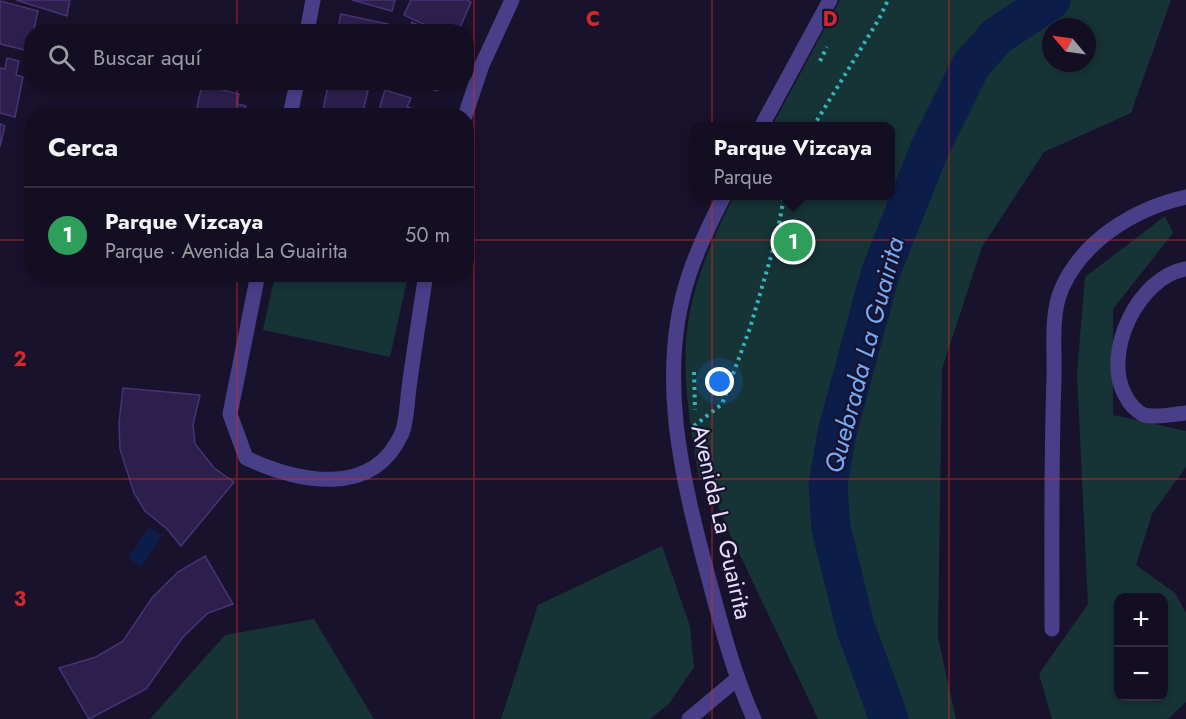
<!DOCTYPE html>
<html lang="es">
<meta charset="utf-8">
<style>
:root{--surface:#130e21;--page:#1c172a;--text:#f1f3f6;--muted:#9d9ca5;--line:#322e3f;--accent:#11c9f7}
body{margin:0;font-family:Jost,sans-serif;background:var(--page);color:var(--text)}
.controls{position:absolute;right:18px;bottom:18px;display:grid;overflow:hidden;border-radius:12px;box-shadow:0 3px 9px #0003}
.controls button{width:54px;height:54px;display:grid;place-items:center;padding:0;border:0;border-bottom:2px solid var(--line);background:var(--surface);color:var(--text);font:30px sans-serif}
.compass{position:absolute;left:1042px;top:18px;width:54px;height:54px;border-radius:50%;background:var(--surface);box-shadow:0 3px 9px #0003;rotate:299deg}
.you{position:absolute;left:720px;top:382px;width:21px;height:21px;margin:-15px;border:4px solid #fff;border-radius:50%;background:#1a73e8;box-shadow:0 0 0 9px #1a73e833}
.badge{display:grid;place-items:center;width:39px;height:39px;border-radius:50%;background:var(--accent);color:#fff;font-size:20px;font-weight:700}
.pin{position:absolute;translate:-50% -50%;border:3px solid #fff;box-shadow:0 2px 6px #0006}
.popup{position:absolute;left:691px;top:122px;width:204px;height:78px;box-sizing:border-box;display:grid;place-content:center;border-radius:12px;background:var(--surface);filter:drop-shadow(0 2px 4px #0005);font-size:20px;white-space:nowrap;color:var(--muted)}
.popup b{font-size:22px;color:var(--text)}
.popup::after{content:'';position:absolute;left:50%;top:100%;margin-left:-12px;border:12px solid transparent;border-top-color:var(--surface)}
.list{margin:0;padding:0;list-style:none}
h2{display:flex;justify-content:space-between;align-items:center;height:78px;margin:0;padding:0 24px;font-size:26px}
h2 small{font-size:20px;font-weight:400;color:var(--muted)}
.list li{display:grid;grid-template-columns:39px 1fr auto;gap:18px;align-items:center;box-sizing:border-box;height:96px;padding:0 24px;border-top:2px solid var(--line)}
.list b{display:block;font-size:22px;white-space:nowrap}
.list p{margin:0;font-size:20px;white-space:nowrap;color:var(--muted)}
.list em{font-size:20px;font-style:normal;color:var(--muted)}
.icon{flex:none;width:33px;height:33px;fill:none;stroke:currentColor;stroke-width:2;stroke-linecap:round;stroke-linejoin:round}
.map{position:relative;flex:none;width:1186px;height:719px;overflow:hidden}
.search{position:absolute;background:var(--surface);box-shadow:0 3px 9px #0003;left:24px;top:24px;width:450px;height:66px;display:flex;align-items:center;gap:15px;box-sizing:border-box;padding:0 21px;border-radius:24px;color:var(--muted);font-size:22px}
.panel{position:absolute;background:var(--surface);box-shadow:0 3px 9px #0003;left:24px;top:108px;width:450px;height:174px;border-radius:24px}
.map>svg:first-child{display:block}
.green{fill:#163336;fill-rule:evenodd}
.water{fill:#0d1d4a}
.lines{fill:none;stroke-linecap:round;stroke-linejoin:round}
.river{stroke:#0d1d4a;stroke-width:39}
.building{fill:#2d1f4c;stroke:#473277;stroke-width:1.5}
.path{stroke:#35b5bb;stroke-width:4;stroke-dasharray:3 4.5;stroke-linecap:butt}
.minor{stroke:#493f89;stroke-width:15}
.grid{fill:none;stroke:#d62828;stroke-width:1.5;stroke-opacity:0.55}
.labels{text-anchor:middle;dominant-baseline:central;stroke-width:4.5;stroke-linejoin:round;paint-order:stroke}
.street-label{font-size:24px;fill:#e5defe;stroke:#19122c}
.water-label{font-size:26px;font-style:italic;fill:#70acfa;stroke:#19122c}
.grid-label{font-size:20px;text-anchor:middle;font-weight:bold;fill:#d62828;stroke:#19122c;stroke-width:4.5;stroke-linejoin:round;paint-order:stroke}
</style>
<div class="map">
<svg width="1186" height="719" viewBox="0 0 1186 719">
<rect width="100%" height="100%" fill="#19122c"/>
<g class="green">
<path d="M840,0H1171L1131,113L1044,152L982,247L942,369L938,638L956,719H818L729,532L706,477L699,478C690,425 680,370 689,317C696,275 715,233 734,196H890V127L772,126ZM1051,27H1087V63H1051Z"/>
<path d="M1165,216L1173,233L1113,309V415L1186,431V467L1152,514L1136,565L1175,593L1186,613V702L1168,719H1052L1039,674L1088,604L1077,373L1085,277ZM1118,598H1164V696H1118Z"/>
<polygon points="399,275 408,276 390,357 263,330 275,275"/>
<polygon points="662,546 690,626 694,667 669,704 650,719 501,719 538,605"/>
<polygon points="314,619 374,719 150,719 225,635"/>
</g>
<polygon class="water" points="149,527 163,535 141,567 128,558"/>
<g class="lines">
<polyline class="river" points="889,719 855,626 831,528 828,485 837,433 880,274 929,150 971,65 997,36 1051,0"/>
</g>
<g class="building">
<polygon points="16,0 70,0 67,16"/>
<polygon points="352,0 395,0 392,11"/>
<polygon points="411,0 467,0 471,2 458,32 440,32 404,15"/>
<polygon points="0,1 38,11 29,51 0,44"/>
<polygon points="341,14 388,24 386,32 337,32"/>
<polygon points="412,22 432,32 409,32"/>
<polygon points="7,58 19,61 16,75 23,77 15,117 0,113 0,68 5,69"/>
<polygon points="329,82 370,82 362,116 322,114"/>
<polygon points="414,82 440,82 437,91"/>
<polygon points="202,85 239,94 237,104 246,106 243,116 195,116"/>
<polygon points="385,90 411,98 407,107 429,113 428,116 377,116"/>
<polygon points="0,124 5,126 0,147"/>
<polygon points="123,388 200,395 193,425 195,444 214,468 234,482 181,546 167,529 145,511 134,493 120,449 119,423"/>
<polygon points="205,556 233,604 208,613 183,637 146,689 89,719 59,668 96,657 123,641 152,598 178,572"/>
</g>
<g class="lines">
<g class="path">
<polyline points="820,61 827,47"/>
<polyline points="813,127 879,19 888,0"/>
<polyline points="694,372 695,410"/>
<polyline points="694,426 722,404 750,328 777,236 784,196"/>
</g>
<g class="minor">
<polyline points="307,32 313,0"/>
<polyline points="290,116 297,82"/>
<polyline points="465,116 482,65 512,0"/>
<polyline points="761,127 830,0"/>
<path d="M724,196C711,221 698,248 689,275C656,373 682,479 708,576C721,624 733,673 754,719"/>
<path d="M1186,269C1138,277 1102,353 1125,395C1129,403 1136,411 1144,415C1155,418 1175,414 1186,413"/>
<path d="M258,274L230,414L246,458C298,482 373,499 402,433C407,420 407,401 409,388C414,350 420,312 426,274"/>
<path d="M1052,629C1052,545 1051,462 1054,378C1055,349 1050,315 1062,288C1084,239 1136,208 1186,197"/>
<polyline points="689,719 738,678"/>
</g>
</g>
<path class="grid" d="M237,0V32M474,0V719M712,0V719M949,0V719M237,82V116M0,240H32M466,240H1186M237,274V719M0,479H1186"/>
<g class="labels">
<g class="street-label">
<text transform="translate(722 522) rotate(77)">Avenida La Guairita</text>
</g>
<g class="water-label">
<text transform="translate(864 355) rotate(-75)">Quebrada La Guairita</text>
</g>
</g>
<g class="grid-label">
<text x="593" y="26">C</text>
<text x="830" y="26">D</text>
<text x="20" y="366">2</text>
<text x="20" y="606">3</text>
</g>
</svg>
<div class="controls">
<button>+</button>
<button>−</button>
</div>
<svg class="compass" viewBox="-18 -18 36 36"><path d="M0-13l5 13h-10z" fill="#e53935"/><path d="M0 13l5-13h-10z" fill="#9d9ca5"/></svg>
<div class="you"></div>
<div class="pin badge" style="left:793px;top:242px;background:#2e9e5b">1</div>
<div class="popup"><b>Parque Vizcaya</b>Parque</div>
<div class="search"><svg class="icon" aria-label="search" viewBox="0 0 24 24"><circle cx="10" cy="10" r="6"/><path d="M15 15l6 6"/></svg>Buscar aquí</div>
<section class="panel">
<h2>Cerca<small></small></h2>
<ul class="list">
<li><span class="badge" style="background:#2e9e5b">1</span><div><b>Parque Vizcaya</b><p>Parque · Avenida La Guairita</p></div><em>50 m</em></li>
</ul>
</section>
</div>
